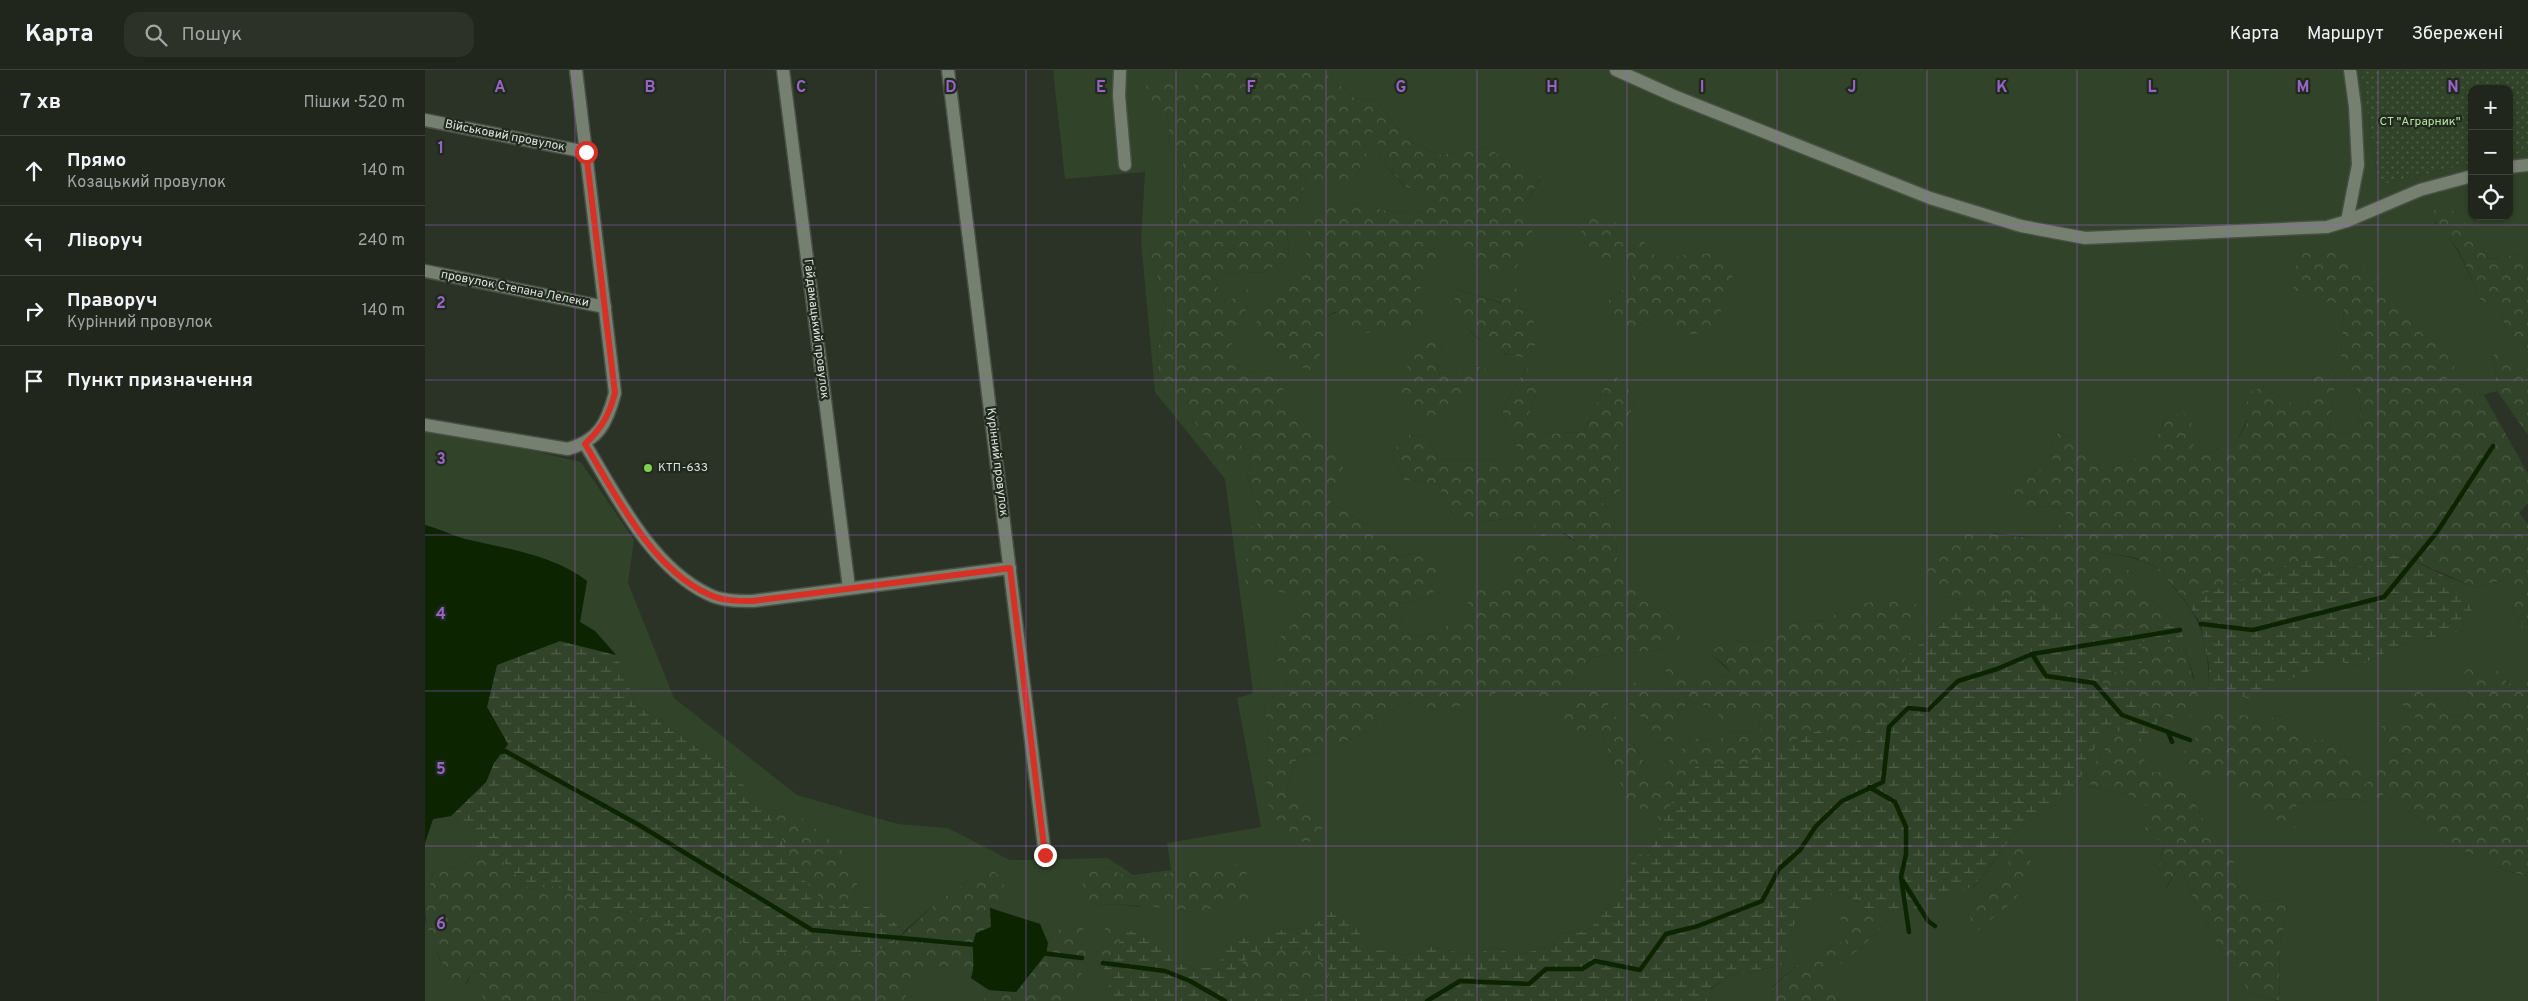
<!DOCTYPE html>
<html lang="uk">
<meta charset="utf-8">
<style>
:root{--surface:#20261c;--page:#2d3229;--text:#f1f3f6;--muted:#a2a5a3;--line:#3d433b}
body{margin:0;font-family:Overpass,sans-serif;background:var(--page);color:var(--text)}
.controls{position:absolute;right:15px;top:15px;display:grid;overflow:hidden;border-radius:10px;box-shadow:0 1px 4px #0004}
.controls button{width:45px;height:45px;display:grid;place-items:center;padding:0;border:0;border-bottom:1px solid var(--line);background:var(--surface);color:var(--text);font:25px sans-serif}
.stop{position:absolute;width:15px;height:15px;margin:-11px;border:4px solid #d93025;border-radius:50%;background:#fff}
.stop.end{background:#d93025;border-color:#fff;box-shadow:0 1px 5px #0008}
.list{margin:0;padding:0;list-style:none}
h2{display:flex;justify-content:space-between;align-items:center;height:65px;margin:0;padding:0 20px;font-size:21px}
h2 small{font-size:16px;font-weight:400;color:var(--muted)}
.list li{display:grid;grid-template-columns:32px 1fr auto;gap:15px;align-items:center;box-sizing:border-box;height:70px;padding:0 20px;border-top:1px solid var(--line)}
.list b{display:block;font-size:19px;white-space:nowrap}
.list p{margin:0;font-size:16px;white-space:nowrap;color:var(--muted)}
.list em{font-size:16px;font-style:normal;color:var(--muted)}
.icon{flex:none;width:28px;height:28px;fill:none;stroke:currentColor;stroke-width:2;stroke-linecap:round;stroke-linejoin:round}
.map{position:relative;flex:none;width:2103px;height:931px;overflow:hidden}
header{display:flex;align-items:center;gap:30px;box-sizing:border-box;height:70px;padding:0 25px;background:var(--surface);border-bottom:1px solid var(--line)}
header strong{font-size:24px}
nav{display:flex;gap:28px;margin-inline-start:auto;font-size:18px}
.search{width:350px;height:45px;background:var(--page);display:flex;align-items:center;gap:12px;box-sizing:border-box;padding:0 18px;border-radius:15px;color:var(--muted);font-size:19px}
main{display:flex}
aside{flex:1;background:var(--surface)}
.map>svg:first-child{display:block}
.grass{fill:#314329;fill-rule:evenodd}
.forest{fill:url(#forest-crowns)}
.wetland{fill:url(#wetland-marsh);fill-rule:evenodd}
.garden{fill:url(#garden-dots)}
.water{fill:#0c2500}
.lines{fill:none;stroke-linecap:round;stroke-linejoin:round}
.stream{stroke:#0c2500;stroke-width:4.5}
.street-casing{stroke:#484f44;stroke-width:15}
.street{stroke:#768071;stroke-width:12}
.route{stroke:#d93025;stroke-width:6}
.grid{fill:none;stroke:#9963c8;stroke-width:1;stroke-opacity:0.55}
.poi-dot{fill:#7fd052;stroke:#20291d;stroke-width:2}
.labels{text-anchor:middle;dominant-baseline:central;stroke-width:4.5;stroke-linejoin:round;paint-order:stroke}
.park-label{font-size:12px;fill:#b6e4a0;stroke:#20291d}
.street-label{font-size:12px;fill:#dee4dc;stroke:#20291d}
.poi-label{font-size:12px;fill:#dee4dc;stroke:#20291d;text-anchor:start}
.grid-label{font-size:16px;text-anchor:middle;font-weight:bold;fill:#9963c8;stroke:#20291d;stroke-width:4.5;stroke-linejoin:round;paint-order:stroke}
</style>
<header>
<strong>Карта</strong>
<div class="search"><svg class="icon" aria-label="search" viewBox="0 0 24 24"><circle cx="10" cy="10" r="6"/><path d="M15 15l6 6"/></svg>Пошук</div>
<nav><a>Карта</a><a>Маршрут</a><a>Збережені</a></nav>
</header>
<main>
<aside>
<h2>7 хв<small>Пішки · 520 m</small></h2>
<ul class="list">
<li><svg class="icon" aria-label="ahead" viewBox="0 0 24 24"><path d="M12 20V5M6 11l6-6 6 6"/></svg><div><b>Прямо</b><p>Козацький провулок</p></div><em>140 m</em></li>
<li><svg class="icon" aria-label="left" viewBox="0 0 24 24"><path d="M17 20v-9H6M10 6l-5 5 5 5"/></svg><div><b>Ліворуч</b></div><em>240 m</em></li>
<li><svg class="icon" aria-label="right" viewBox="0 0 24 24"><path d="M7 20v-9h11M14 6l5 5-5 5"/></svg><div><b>Праворуч</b><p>Курінний провулок</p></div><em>140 m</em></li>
<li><svg class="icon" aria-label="arrive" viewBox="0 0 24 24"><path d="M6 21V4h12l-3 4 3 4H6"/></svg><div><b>Пункт призначення</b></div></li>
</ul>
</aside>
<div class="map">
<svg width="2103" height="931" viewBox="0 0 2103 931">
<defs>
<pattern id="forest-crowns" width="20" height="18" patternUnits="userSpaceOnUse" patternTransform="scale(1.25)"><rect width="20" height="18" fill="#314329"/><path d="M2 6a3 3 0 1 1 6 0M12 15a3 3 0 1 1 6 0" fill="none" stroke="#4e5e47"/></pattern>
<pattern id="wetland-marsh" width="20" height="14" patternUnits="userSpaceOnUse" patternTransform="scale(1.25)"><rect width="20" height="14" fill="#314329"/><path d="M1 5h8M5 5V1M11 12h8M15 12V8" fill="none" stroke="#4e5e47"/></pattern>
<pattern id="garden-dots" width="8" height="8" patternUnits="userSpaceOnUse" patternTransform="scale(1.25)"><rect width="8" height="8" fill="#314329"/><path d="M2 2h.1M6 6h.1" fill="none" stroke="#4e5e47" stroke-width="1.8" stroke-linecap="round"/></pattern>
</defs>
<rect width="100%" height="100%" fill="#2a3326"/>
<g class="grass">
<path d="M628,0H780L763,27L742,43L745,73L758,91L757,135L724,179L742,240L732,284L735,319L763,342L792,385L810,356L830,368L822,405L837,451L866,524L882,540L853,569L849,585L860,604L862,619L839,633L844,668L841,721L881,729L861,720L872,687L897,682L957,655L977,632L1014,640L1072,621L1136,624L1167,587L1239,579L1248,547L1193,497L1189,449L1175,429L1195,423L1193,376L1211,328L1187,302L1158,362L1119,364L1104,344L1116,312L1101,297L1077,340L1092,377V390L1014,391L1003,367L984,365L966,383L979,410L1014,414L1018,431L1035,454L1108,446L1153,473L1152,485L1131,479L1120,483L1088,520L1050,518L1036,548L1000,567L978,564L974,534L1007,526L998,481L973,488L948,458L907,434L902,422L920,402L897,366L870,344L849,300L823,302L801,285L828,223L821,219L801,233L791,215L795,204L840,202L864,188L862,157L876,130L880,109H929L941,86V64L951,61L955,89L980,117L1005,125L1001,142L972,143L916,131L881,193L858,211L896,249L994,207L1010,166L1035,179L1057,204L1096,145L1118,103L1078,91L1065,77L1014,85L981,70L950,29L932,30L897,0H1936L1954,115L2047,93V146H2084V85L2103,82V195L2099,184L2063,189L2045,158L2009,152C2033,173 2043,202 2056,231L2075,236L2080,258L2103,278V299L2095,300L2068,278L2072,321L2059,325L2039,315L2020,311L2013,267L1869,220L1919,238L1916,286L1929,310L1936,336L1932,361L1916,364L1904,363L1911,300L1890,303L1881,341L1837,317L1811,373L1777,385H1765L1741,349C1723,386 1716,389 1677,401L1651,369L1633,362L1625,380L1630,398L1649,404L1645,413L1601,439L1627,435L1643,445L1621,469L1569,463L1519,526L1559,535L1531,539L1482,586L1490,555L1501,539L1420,537L1402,550L1369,553L1335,572L1303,571L1285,583L1307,604L1267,611L1240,596L1243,611L1260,625L1239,638L1223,611L1204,636L1223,653L1233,674L1251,669L1252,646L1264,631L1292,640L1318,641L1334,647L1335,661L1300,662L1293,672L1269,668L1256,680L1241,717L1229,716L1216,686L1183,635L1157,667L1177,663L1199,724L1229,738L1236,756L1221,788L1211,781L1195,823L1163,861L1136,864L1128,875L1091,886L1071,877L1048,885L1000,876L984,885L962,882L940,875L906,842L885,858L857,860L814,869L797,898H772L748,892L740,875L701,859L696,853L675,878H658L630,862L623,873L615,854L565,838L564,796L510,834L479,861L462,846L428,829L433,810L425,801L416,780L366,739L342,741L303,698L211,635L191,585L170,561L155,552L162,511C128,485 81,479 40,469C27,465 14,459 0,455V361L74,373L156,392L209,470L203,513L249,628L372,725L473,754L523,758L585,790L683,788L708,805L746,800L742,773L836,757L812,628L828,623L800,409L730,322L716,171L720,102L640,109ZM1216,168L1238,197L1255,185L1231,245L1207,260L1181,232L1209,211L1200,186ZM1031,219L1108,242L1082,285L1052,268L1030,246ZM1018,273L1010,292L1015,304L1052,296L1065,301L970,318ZM677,796L706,808L750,803L714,837L690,834L667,836Z"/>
<path d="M1672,482C1692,485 1711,487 1728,496C1736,500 1742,509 1747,516C1778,550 1783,572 1784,618L1875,603L1909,590L1933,596L1978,574L2030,563L2044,529L2018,505L2049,517L2079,510L2094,521L2087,539L2103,568V606C2083,622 2082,610 2064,606C2057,604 2044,608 2037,609L2045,627L2039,646L2022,645L1995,603L1998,655L1980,682L1952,695L1941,716L1923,692L1911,670H1887L1856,645L1839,650L1832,646H1809L1792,701L1808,715L1874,759L1871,733L1925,729L1954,733L1959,723L1997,751L2011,768L2078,800L2103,806V931H1854L1855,875L1862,835L1854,830L1830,833L1814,819L1808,786L1783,758L1758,711L1746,702H1721L1685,665V672L1661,705L1667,717L1703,724L1726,739L1739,773L1733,800L1741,819L1755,795L1772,837L1798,884L1825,923L1853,931H1414L1396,908L1435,879L1463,850L1437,842L1421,870L1379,889L1346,918L1348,931H1286L1285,920L1302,907L1358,895L1368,856L1390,830L1418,822L1440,838L1551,815L1594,757L1630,735L1654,713L1662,688L1685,659L1722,665L1739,644L1761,653L1769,607L1761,582L1762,575L1751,552L1727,531L1707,502ZM1575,816L1552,860L1543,844Z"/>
<polygon points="26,746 48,764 51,782 37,796 8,803 0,836 0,773 8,749"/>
<polygon points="0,850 15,890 41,915 47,903 56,901 56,925 60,931 0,931"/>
<polygon points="657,888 678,893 680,909 691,931 645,931 656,903"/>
<polygon points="520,896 546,908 564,920 558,931 481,931 480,927 506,898"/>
<polygon points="166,921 187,923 187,931 167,931"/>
</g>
<g class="forest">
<polygon points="780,0 897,0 932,30 950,29 981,70 1014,85 1065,77 1078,91 1118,102 1096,145 1111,167 1091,198 1057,204 1035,179 1010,166 1011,195 994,207 1000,253 924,266 911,241 897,249 907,267 884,301 836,276 828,257 858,211 881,192 883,147 916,131 972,143 1001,142 1004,125 981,117 955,89 951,62 941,64 941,86 929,109 880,109 876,130 862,157 864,188 840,202 795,204 791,215 801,233 821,219 828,223 802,285 823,302 849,300 870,344 897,366 921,402 902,422 907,434 948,458 973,488 998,481 1019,498 1007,526 974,534 978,564 1000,567 1036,548 1050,517 1088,520 1085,493 1101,472 1120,483 1131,479 1152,484 1153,473 1140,463 1111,467 1108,446 1035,454 1018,431 1014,414 979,410 966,383 984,365 1003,367 1014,391 1092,390 1092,377 1077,340 1101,297 1116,312 1104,344 1119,364 1158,362 1187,302 1211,328 1193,376 1195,423 1175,429 1189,449 1193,497 1248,547 1256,568 1239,579 1167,587 1136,624 1089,638 1072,621 1064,630 1014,640 977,632 957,655 897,682 872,687 861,720 881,729 899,757 883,773 850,767 841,721 844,668 839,633 862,619 860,604 849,585 853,569 882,540 866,524 820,515 823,460 837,451 822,405 830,368 810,357 820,386 812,396 792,385 763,342 735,319 732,284 742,240 724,179 757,135 758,91 745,73 742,44 721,38 721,13 741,7 763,26"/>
<path d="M2022,135L2045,158L2063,189L2099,184L2103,195V278L2080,258L2075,236L2056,231C2049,215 2042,197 2034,181C2026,168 2011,158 2007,143L2013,136Z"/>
<polygon points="1167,145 1195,154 1200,169 1216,168 1238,196 1255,185 1293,183 1310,211 1286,263 1250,265 1231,245 1207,260 1188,255 1181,232 1209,211 1200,186 1169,190 1155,163"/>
<path d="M1874,176L1910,178L1944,201L2013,267L2030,296L2020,311L2039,315L2059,325L2103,404V433L2094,443L2103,454V568L2087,539L2094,521L2079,510L2049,517L1974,484L1929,498L1893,485L1760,530L1731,497L1708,487L1674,482L1707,502L1727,531L1751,552L1727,563L1704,554L1690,561L1658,554L1606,524L1559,535L1519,526L1506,519L1501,494L1541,462L1621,469L1643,445L1627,435L1601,439L1588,422L1612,399L1645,412L1649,404L1630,398L1625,380L1633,362L1651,369L1677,401C1716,389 1723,386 1741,349L1758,342L1773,362L1765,385H1777L1811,373L1822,352V324L1837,317L1881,341L1890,302L1911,300L1904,363L1916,364L1932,361L1936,336L1929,310L1916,286L1919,238L1868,220Z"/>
<path d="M1076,216L1094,219V239L1108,241L1110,275L1101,288C1068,284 1052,268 1030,246V219L1076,233Z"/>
<polygon points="1000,266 1018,273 1010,292 1015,304 1052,296 1065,301 1018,344 996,347 970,318"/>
<polygon points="2068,278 2086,281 2095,300 2103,299 2103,365 2072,321"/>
<polygon points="1457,530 1481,530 1501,539 1490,555 1482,586 1455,648 1422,681 1393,660 1363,673 1320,696 1272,695 1252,721 1236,756 1229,738 1212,740 1199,724 1177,663 1157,667 1137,665 1134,647 1150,630 1182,613 1183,635 1216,686 1229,716 1241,717 1237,697 1269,668 1293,672 1300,662 1335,661 1334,647 1318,641 1296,654 1292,640 1264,631 1252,646 1252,669 1233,674 1223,653 1204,636 1208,613 1223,611 1239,638 1260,625 1243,611 1240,596 1252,593 1264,601 1267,611 1307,604 1300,595 1284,583 1303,571 1335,572 1369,553 1402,550 1420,537"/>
<polygon points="1738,569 1761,582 1775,635 1760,653 1720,638 1699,615 1683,619 1673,608 1717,593 1716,572"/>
<polygon points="2045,593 2063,605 2081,596 2081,614 2095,612 2103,606 2103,806 2078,800 2011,768 1997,751 1959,723 1954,733 1925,729 1871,733 1875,759 1844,750 1792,701 1777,707 1756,687 1763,675 1773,674 1768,662 1781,643 1832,646 1839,650 1856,645 1887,670 1911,670 1923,692 1934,692 1941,715 1952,695 1979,683 1956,674 1956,656 1998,655 1974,631 1995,603 2022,645 2039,646 2045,627 2036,609"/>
<polygon points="1685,665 1717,669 1721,702 1746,702 1758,711 1783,758 1808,786 1814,819 1830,833 1854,830 1862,835 1855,875 1854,931 1825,923 1798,884 1772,837 1755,795 1740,819 1733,800 1739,774 1720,759 1726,739 1703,724 1667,717 1661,705 1685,672"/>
<polygon points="366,739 417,780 425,801 433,810 428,829 407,841 377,808 342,741"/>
<polygon points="1596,776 1608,785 1591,829 1552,861 1543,844 1575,816 1586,784"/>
<path d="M51,782L75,788L105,819L138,815L161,839L210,843L253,868L293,843L324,879L366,884L392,874L426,886L465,877L510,834L564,796L579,812L577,832L565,838L566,857L547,875L551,895L546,908L520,896L506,898L480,927L481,931H187V923L167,921V931H60L56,925L55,901L47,903L35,922C20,898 0,867 0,837C1,826 6,814 8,803L37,796Z"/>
<polygon points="821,793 823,829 778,841 690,834 667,836 657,820 659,801 677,796 706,808"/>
<polygon points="1437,842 1464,849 1435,879 1397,908 1414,931 1348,931 1346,919 1379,889 1421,870 1415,847"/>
<polygon points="649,853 658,855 658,878 675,878 681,855 696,853 701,859 685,889 678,893 657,888 657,903 646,931 558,931 564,920 591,922 621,884 623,873 630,862"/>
<polygon points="883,879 906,901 895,925 828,923 816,894 833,880"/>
</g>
<g class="wetland">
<polygon points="1974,484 2018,505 2044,529 2048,548 2030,563 1978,574 1933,596 1909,590 1823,628 1784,618 1784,596 1776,554 1760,530 1893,485 1929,498"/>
<path d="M1606,524L1658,554L1690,561L1704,554L1727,563L1751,552L1762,575L1761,582L1738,569L1716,572L1717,593L1673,608L1684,619L1699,615L1720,638L1739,644L1722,665L1685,660L1662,688L1654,713L1630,735L1594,757L1551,814L1505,836L1464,843L1440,838L1418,822L1390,830L1368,856L1358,895L1302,907L1285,919L1286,931H691L680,909L678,893L685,889L701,859L741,875L748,892L772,898H797L795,883L814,869L857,860L885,858L906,842L923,839L940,875L962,882L984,885L1000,876L1048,885L1071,877L1091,886L1128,875L1136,864L1163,861L1195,823L1211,781L1221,788L1252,721L1272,695L1320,696L1328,687L1393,660L1422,681L1455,648L1482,586L1531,539ZM883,879L906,901L895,925L828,922L816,894L833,880Z"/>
<polygon points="135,571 191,585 211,635 303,698 342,741 377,808 407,841 428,829 462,846 479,861 465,877 426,886 392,874 366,884 324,879 293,844 253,868 210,843 161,839 138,815 105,819 75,788 51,782 48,764 26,746 61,712 69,693 83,675 62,637 72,595"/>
</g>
<polygon class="garden" points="1936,0 2103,0 2103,82 2084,85 2084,19 2047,19 2047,93 1954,115"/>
<g class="water">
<path d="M0,455C14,459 27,465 40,469C82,479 128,485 162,511L155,552L170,561L191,585L135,571L72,595L62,637L83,674L69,693L61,712L26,746L8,749L0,773Z"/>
<path d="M565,838L615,854L623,873L621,884L591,922L564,920L546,908C552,890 544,881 551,863L566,857Z"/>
</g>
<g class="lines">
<g class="stream">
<polyline points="1776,554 1828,560 1959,527 2012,462 2068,376"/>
<polyline points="1607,584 1621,606 1669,613 1697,645 1765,670"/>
<polyline points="1743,662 1747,672"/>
<polyline points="76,682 80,681 214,755 387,860 552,875"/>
<polyline points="1444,717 1470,732 1481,757 1481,784 1476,807 1484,862"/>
<polyline points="1478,811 1503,851 1510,856"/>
<polyline points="616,883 657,888"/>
<polyline points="678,893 740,901 765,911 800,931"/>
<polyline points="1002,931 1035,911 1104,914 1121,899 1157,899 1170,891 1215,900 1241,864 1273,856 1337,831 1354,799 1375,780 1391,756 1417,731 1458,712 1464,657 1483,638 1503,640 1533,611 1572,599 1607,584 1755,560"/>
</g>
<defs>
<g id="street">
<polyline points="358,0 424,518"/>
<polyline points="523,0 620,785"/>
<polyline points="695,0 694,26 700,95"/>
<polyline points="1191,0 1249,26 1505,128 1596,156 1660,168 1902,157 1922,151 1995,120 2047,106"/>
<polyline points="0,50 161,82"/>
<polyline points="2084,97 2103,95"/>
<polyline points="1922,151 1933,95 1930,37 1925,0"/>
<polyline points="0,201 180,237"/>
<path d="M0,355L143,379C174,370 182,353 190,323L151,0"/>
<path d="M160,374C191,425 226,497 283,524C296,531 313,531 328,531L585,498"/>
</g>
</defs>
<use href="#street" class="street-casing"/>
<use href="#street" class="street"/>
</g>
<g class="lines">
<path class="route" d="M161,82L190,323C184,345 177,358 160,374C191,425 226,498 283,524C297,531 313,531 328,531L585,498L620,785"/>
</g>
<path class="grid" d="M150,0V931M300,0V931M451,0V931M601,0V931M751,0V931M901,0V931M1052,0V931M1202,0V931M1352,0V931M1502,0V931M1652,0V931M1803,0V931M1953,0V931M0,155H2103M0,310H2103M0,465H2103M0,621H2103M0,776H2103"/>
<circle class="poi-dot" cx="223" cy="398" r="5"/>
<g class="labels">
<g class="park-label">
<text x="1995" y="52">СТ "Аграрник"</text>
</g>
<g class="street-label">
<text transform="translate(80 66) rotate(11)">Військовий провулок</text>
<text transform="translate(90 219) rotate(11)">провулок Степана Лелеки</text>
<text transform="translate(391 259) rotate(83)">Гайдамацький провулок</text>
<text transform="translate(572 392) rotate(83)">Курінний провулок</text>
</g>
<g class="poi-label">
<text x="233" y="398">КТП-633</text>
</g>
</g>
<g class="grid-label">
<text x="75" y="22">A</text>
<text x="225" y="22">B</text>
<text x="376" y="22">C</text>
<text x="526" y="22">D</text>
<text x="676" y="22">E</text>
<text x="826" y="22">F</text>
<text x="976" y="22">G</text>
<text x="1127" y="22">H</text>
<text x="1277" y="22">I</text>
<text x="1427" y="22">J</text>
<text x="1577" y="22">K</text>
<text x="1727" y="22">L</text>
<text x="1878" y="22">M</text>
<text x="2028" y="22">N</text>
<text x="16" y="83">1</text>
<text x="16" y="238">2</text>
<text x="16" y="394">3</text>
<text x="16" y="549">4</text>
<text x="16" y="704">5</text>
<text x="16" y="859">6</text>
</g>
</svg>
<div class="controls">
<button>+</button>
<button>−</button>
<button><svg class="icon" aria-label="locate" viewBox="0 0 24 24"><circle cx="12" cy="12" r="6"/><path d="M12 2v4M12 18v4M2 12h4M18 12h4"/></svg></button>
</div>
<div class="stop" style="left:161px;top:82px"></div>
<div class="stop end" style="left:620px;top:785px"></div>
</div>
</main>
